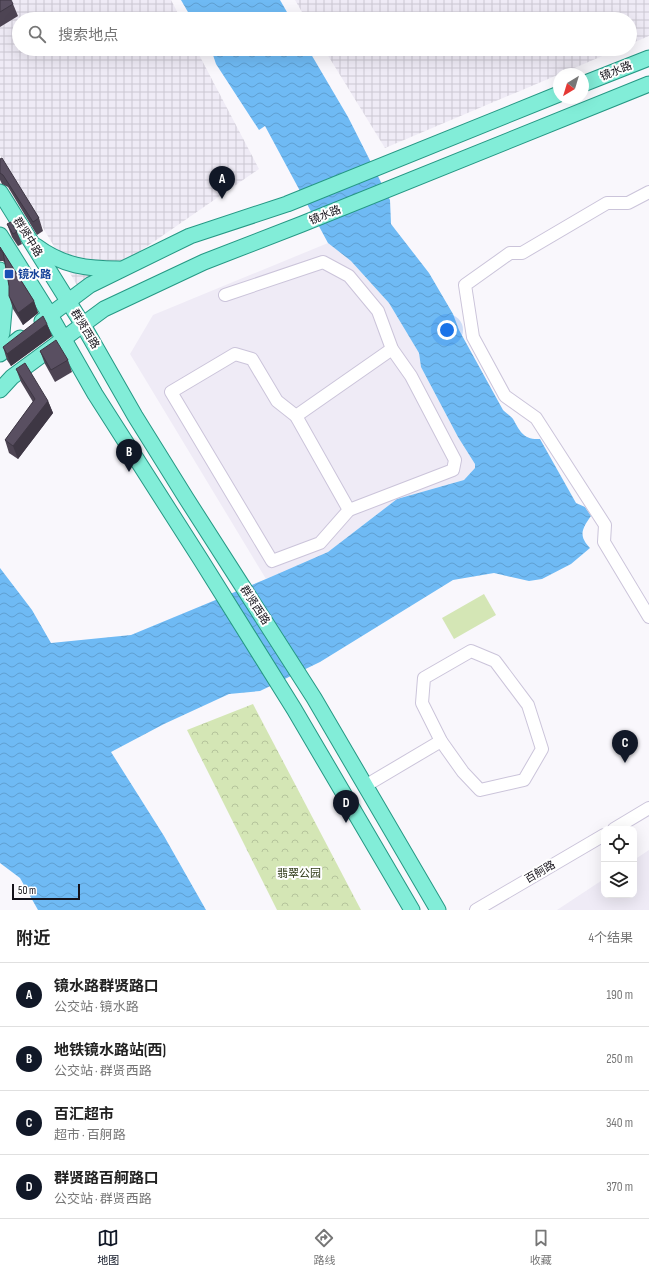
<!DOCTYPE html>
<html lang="zh">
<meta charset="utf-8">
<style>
:root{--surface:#fff;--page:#f2f2f2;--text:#222;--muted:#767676;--line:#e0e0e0;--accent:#111827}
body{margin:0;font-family:"Sofia Sans Condensed","Noto Sans SC",sans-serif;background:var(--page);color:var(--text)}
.controls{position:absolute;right:12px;bottom:12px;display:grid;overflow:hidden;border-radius:8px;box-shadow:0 4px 16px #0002}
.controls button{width:36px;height:36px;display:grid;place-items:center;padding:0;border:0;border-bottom:1px solid var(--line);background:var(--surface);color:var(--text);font:20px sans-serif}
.compass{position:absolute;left:553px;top:68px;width:36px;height:36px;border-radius:50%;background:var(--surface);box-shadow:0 4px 16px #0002;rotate:218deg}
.scale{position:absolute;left:12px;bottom:10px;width:68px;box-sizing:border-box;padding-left:4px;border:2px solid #141119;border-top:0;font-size:11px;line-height:14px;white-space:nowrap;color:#141119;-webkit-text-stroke:3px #fff;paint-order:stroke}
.you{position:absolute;left:447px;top:330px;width:14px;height:14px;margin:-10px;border:3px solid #fff;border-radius:50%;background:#1a73e8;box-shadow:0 0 0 6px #1a73e833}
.badge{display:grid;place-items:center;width:26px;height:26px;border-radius:50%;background:var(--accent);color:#fff;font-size:13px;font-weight:700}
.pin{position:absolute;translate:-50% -33px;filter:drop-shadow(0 1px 2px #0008)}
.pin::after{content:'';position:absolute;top:21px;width:14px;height:12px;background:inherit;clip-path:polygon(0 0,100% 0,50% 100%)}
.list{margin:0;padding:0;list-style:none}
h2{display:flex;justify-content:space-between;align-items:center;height:52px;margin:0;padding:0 16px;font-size:17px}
h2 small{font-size:13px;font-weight:400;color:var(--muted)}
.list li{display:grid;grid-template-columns:26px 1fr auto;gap:12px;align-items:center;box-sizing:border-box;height:64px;padding:0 16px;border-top:1px solid var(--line)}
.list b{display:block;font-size:15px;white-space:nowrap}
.list p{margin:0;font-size:13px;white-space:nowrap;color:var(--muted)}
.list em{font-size:13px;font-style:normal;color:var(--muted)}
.icon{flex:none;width:22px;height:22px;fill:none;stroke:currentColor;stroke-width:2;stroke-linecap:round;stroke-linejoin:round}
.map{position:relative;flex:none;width:649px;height:910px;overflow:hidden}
.search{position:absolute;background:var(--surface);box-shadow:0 4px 16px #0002;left:12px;right:12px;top:12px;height:44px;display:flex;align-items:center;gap:10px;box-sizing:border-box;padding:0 14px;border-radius:22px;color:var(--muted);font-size:15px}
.sheet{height:308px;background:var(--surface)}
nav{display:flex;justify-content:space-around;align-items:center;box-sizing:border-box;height:56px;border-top:1px solid var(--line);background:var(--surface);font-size:11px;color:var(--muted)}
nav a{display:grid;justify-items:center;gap:2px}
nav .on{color:var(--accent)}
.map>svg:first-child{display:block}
.built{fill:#efebf6}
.industrial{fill:url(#industrial-grid)}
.park{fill:url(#park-crowns)}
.garden{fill:#d4e6b5}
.water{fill:url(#water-waves)}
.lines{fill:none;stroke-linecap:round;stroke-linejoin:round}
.minor-casing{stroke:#cbc4da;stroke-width:14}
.major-casing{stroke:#259884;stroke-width:17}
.minor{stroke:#fff;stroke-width:12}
.major{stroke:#82edd8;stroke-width:15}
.wall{fill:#4d4453}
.shaded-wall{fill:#3e3744}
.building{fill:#594f61;stroke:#3e3744}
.transit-dot{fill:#1a4fb4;stroke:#fff;stroke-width:1.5}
.labels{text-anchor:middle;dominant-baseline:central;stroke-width:4;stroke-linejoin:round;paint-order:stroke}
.street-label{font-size:11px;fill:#141119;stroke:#fff}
.transit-label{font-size:11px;font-weight:bold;fill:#164399;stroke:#fff;text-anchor:start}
.park-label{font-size:11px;fill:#2d3815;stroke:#fff}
</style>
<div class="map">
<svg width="649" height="910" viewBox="0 0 649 910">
<defs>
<pattern id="industrial-grid" width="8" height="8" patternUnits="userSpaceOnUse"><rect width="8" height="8" fill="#efebf6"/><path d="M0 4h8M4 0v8" fill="none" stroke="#ccc8d2"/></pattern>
<pattern id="park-crowns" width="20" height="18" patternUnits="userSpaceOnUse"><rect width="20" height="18" fill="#d4e6b5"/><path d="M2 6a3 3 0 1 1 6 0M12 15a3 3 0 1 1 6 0" fill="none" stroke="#b5c49b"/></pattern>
<pattern id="water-waves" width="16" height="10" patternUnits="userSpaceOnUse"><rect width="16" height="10" fill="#6fbaf4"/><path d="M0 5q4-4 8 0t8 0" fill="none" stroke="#5f9fd1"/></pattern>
</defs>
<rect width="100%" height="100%" fill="#f9f7fc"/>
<g class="built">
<polygon points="328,243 351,261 389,303 419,353 421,367 458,437 475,464 475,468 464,480 397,499 328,552 266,579 130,354 153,315"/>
<polygon points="649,850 649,910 557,910 604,879 604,895 634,895 634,860"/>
</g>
<g class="industrial">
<polygon points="0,0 171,0 181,19 19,19 19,49 196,49 259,169 81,292 0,155"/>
<polygon points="295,0 649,0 649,36 630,44 630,19 306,19"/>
<polygon points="324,49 619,49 385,148"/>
</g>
<polygon class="park" points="253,704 361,910 277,910 187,730"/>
<polygon class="garden" points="484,594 496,615 454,639 442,618"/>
<g class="water">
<polygon points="181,0 280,0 291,19 192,19"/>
<path d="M211,49H308L348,117L390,200L391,224L429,273L453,314L459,330L503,410C506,413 511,416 513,419C520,431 523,440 540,439L576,503L585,507L591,516C582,529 578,535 590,548L571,564L542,579L529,581L494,573L453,580L320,662L260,691L229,694L164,724L111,752L164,836L206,910H38L20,878L0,863V568L32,610L51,643L131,635L266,579L328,552L397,499L464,480L475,468V464L458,437L421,367L419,353L389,303L351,261L328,243L265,126L259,130L216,64Z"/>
</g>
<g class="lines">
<defs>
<g id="minor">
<polyline points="649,192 628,203 607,203 522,253 510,253 465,285 473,337 505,396 536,418 605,525 604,542 649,617"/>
<polyline points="225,295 323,262 349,276 378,311 392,349 411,376 455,460 453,470 349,510"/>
<polygon points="235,354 252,359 277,401 296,416 349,510 320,543 272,561 171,392"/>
<polyline points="296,416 392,349"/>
<polygon points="471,651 495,661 528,705 542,749 524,780 480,790 463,772 441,741 422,703 424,678"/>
<polyline points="365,786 441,741"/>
<polyline points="614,829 649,808"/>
<polyline points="476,910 604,835"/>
</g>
<g id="major">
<polyline points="583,84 649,58"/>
<polyline points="0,192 83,325 135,416 186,498 314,698 438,910"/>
<polyline points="0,235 50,315 95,394 201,560 294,709 412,910"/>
<path d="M36,246C63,266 87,269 119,269"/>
<polyline points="0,270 5,300 2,333 0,338"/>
<polyline points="42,321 90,285 190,236 287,204 559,94"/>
<polyline points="0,354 20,338"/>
<polyline points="0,390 12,377 104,309 204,262 302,224 649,84"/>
</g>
</defs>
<use href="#minor" class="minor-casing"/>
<use href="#major" class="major-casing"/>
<use href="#minor" class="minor"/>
<use href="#major" class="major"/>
</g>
<g class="wall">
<polygon points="0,0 13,4 18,16 0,27"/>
<polygon points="0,159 39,218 43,231 37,235 8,187 2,184 0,180"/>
<polygon points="7,224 17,232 22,244 18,246 12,237"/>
<polygon points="0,247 34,301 38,313 23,325 13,309 9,296 9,286 5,263 3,261 0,261"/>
<polygon points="47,324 52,336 11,366 7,360 3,347"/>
<polygon points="40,351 68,360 72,372 55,382 45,364"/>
<polygon points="16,369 48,401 53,413 18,459 9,453 5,440 33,402 21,382"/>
</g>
<g class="shaded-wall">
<polygon points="34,301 38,313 23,325 18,313"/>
<polygon points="47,324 52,336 11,366 7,354"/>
<polygon points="48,401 53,413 18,459 13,446"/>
</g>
<g class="building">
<polygon points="0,0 11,0 13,4 0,12"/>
<polygon points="2,158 39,218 33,222 3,175 0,173 0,159"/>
<polygon points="11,222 17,232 13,234 7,224"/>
<polygon points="0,247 34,301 18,313 9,296 9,286 3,252 0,250"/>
<polygon points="43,316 47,324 7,354 3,347"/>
<polygon points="56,340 68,360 51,370 40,351"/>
<polygon points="25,363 48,401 13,446 5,440 35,399 16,369"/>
</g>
<rect class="transit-dot" x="4" y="269" width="10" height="10" rx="2"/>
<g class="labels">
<g class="street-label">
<text transform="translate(616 71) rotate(-22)">镜水路</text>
<text transform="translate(325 215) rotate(-22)">镜水路</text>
<text transform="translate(28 237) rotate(58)">群贤中路</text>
<text transform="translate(85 329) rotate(59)">群贤西路</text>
<text transform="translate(255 605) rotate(57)">群贤西路</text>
<text transform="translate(540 872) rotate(-30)">百舸路</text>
</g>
<g class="transit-label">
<text x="18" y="274">镜水路</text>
</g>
<g class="park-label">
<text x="299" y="873">翡翠公园</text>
</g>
</g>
</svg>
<div class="controls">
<button><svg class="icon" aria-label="locate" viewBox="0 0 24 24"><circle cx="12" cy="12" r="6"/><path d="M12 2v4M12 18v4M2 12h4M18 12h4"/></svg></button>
<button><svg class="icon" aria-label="layers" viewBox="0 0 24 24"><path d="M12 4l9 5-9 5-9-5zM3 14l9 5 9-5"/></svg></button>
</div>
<svg class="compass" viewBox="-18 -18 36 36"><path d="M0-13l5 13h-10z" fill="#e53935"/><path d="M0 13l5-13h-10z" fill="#767676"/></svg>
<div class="scale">50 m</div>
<div class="you"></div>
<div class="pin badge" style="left:222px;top:199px">A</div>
<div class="pin badge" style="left:129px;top:472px">B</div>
<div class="pin badge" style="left:625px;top:763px">C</div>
<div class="pin badge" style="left:346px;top:823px">D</div>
<div class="search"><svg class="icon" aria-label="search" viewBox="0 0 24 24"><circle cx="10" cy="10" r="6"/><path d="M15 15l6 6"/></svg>搜索地点</div>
</div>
<section class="sheet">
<h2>附近<small>4个结果</small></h2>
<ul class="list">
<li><span class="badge">A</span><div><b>镜水路群贤路口</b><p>公交站 · 镜水路</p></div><em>190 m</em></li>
<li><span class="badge">B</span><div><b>地铁镜水路站(西)</b><p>公交站 · 群贤西路</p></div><em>250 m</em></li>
<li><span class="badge">C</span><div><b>百汇超市</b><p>超市 · 百舸路</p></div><em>340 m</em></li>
<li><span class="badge">D</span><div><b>群贤路百舸路口</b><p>公交站 · 群贤西路</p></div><em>370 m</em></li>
</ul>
</section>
<nav>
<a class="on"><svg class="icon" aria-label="map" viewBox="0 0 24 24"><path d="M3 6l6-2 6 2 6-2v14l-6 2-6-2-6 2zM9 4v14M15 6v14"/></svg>地图</a>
<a><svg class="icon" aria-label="directions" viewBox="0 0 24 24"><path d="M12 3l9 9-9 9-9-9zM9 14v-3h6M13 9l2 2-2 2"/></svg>路线</a>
<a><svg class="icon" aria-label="saved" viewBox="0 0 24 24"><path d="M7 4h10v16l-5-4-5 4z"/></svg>收藏</a>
</nav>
